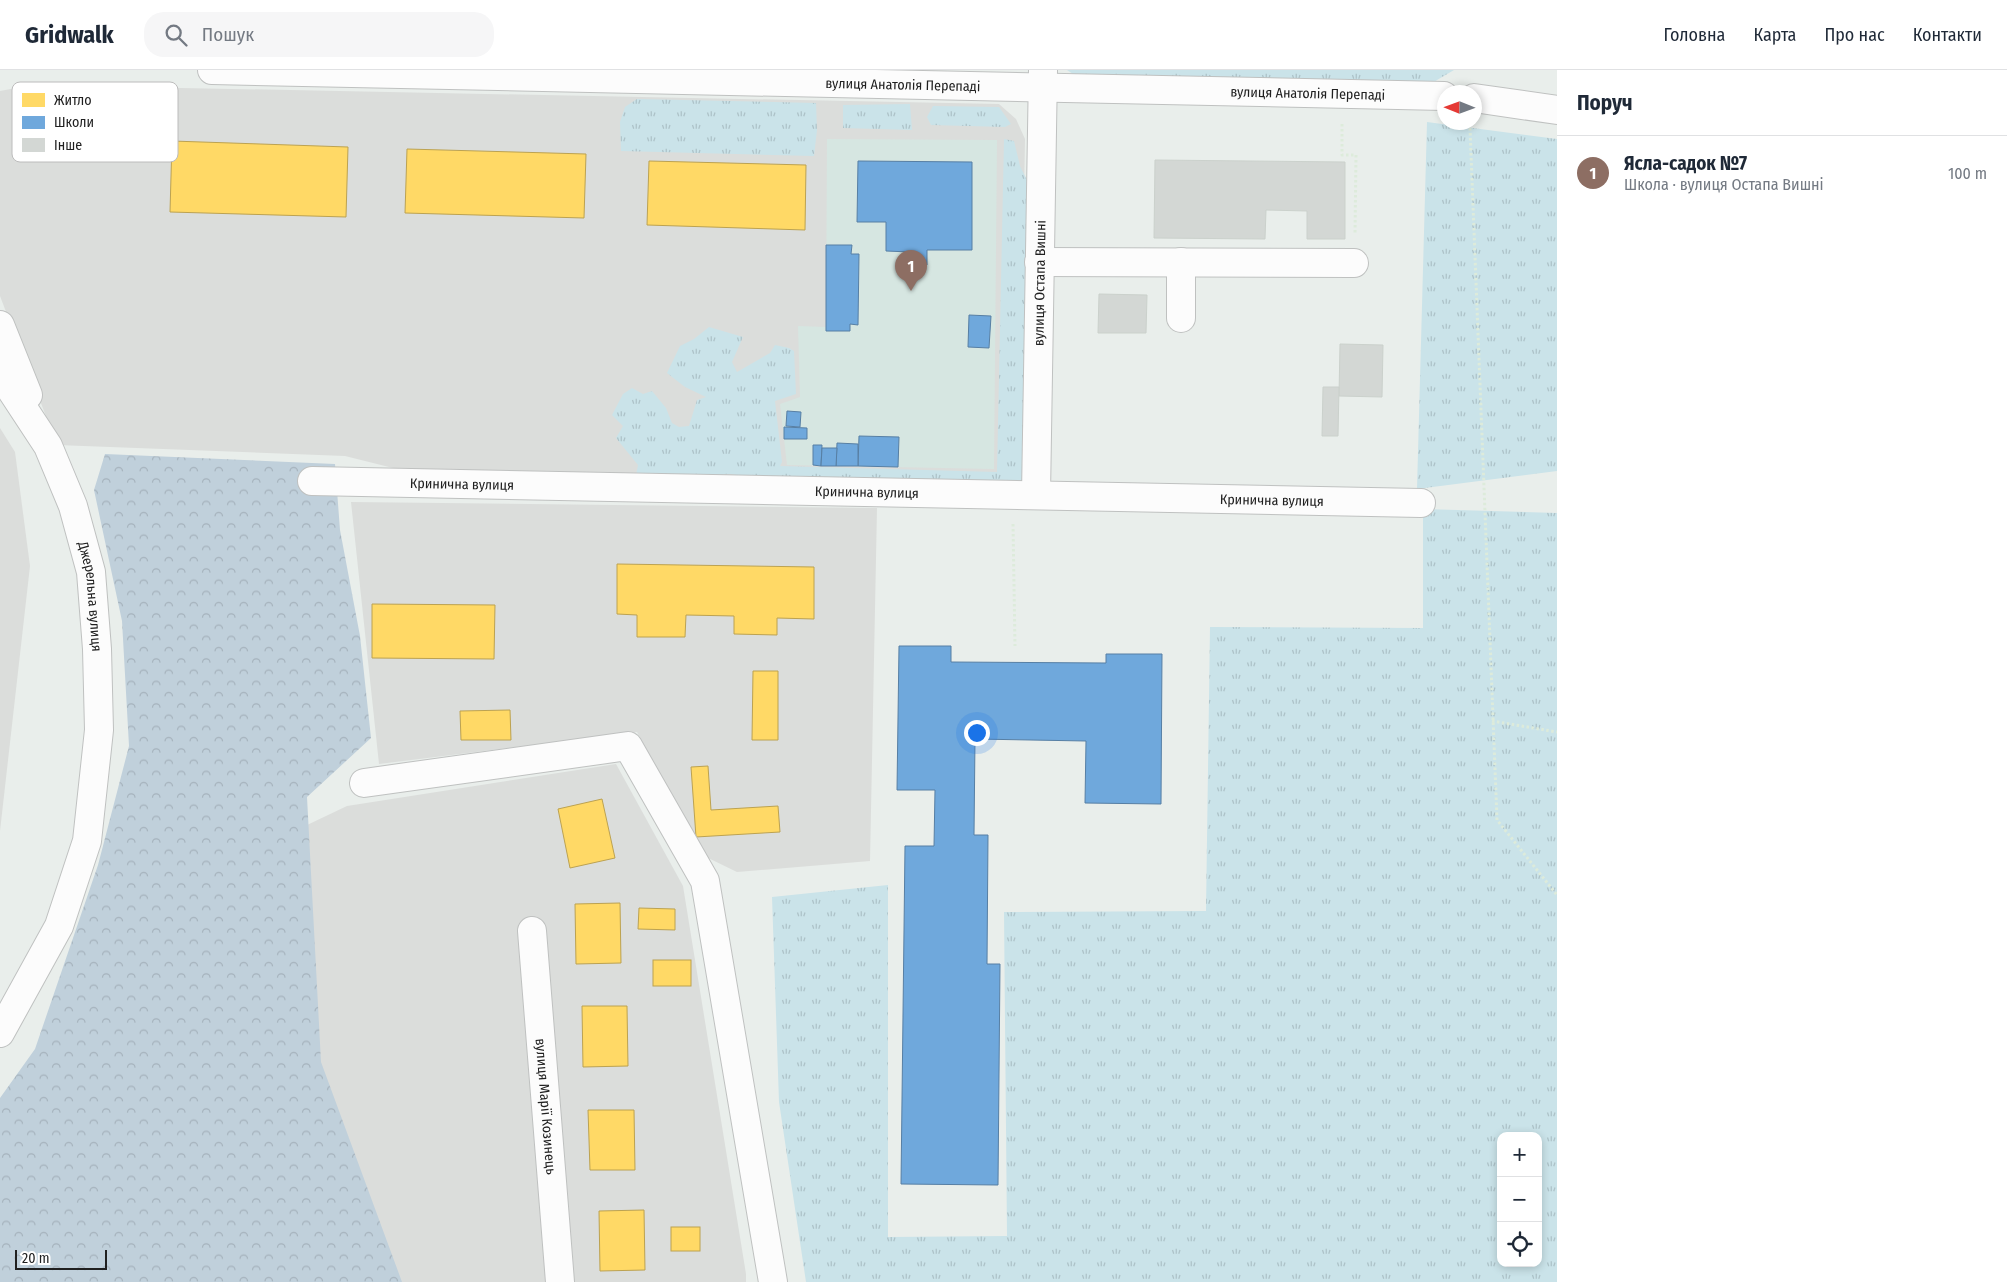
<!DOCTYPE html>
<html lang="uk">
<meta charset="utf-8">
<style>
:root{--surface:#fff;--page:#f6f6f7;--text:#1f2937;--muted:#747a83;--line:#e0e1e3;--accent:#db2777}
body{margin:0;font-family:"Fira Sans Condensed",sans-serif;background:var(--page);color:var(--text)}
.controls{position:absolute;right:15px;bottom:15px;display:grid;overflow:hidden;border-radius:10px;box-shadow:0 2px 8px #0003}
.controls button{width:45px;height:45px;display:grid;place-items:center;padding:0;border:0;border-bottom:1px solid var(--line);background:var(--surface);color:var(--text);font:25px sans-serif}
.compass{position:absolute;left:1437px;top:15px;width:45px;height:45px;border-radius:50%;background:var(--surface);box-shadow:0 2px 8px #0003;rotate:271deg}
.scale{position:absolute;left:15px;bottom:12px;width:92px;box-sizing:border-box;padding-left:5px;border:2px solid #202020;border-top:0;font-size:14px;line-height:18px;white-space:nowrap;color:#202020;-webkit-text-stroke:4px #fff;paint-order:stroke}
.you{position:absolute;left:976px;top:662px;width:18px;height:18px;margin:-12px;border:4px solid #fff;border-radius:50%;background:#1a73e8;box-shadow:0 0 0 8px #1a73e833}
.badge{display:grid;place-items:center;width:32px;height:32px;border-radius:50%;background:var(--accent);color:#fff;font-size:16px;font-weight:700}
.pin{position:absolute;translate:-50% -41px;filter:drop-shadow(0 1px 2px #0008)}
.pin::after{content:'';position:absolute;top:26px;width:18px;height:15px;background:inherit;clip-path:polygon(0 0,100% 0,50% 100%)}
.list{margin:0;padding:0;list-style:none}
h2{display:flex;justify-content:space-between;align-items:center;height:65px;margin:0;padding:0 20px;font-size:21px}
h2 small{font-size:16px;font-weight:400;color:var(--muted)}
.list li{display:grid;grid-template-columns:32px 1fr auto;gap:15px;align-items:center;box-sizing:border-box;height:75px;padding:0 20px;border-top:1px solid var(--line)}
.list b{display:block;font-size:19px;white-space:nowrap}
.list p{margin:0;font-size:16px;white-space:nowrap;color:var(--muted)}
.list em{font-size:16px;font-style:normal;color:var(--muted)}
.icon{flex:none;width:28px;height:28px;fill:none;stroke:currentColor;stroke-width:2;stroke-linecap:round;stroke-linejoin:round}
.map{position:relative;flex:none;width:1557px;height:1212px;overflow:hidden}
header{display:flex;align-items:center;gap:30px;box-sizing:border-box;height:70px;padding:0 25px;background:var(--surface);border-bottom:1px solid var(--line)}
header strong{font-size:24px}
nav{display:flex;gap:28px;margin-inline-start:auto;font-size:18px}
.search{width:350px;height:45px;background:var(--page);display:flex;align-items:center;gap:12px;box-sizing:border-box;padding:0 18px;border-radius:20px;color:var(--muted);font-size:19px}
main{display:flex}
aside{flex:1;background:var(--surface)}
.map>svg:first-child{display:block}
.residential{fill:#dbdddb}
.education{fill:#d6e6e1}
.grass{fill:url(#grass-tufts);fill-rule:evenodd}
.forest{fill:url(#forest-crowns)}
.homes{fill:#ffd966;stroke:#bca251}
.schools{fill:#6fa8dc;stroke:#577fa4}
.building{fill:#d3d7d4;stroke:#cbd1cc}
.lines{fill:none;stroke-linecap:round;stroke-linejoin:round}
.minor-casing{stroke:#bfc1c0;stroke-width:30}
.path{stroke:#ddebdb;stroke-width:3;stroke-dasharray:2.5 2.5;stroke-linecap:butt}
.minor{stroke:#fcfcfc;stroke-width:28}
.labels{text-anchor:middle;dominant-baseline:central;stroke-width:5;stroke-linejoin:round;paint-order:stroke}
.street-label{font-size:14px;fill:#202020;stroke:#fff}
.key{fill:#fff;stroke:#bcbcbc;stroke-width:1}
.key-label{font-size:14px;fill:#202020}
</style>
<header>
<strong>Gridwalk</strong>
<div class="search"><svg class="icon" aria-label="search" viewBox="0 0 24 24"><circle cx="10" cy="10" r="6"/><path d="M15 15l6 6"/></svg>Пошук</div>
<nav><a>Головна</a><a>Карта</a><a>Про нас</a><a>Контакти</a></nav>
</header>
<main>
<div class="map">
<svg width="1557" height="1212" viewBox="0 0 1557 1212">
<defs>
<pattern id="grass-tufts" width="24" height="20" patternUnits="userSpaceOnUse" patternTransform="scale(1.25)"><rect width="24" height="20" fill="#cae3e9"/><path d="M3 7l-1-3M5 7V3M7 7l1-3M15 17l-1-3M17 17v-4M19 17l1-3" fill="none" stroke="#adc2c8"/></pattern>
<pattern id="forest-crowns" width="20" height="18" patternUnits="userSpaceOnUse" patternTransform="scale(1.25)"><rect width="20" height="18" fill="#c0d0db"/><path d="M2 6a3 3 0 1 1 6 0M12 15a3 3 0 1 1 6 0" fill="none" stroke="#a5b2bc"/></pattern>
</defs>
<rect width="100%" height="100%" fill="#e9eeeb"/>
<g class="residential">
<polygon points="32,15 999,34 1016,49 1025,69 1019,414 409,402 345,386 57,375 0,226 0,21"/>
<polygon points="0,358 15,382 30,496 0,761"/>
<polygon points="351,432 877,438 870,791 737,802 702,785 637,662 379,694"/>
<polygon points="616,694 683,816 746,1204 746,1212 175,1212 246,784 347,736"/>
</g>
<polygon class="education" points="827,69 997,70 994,399 787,395 780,334 800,327 798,256 826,257"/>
<g class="grass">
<polygon points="1067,0 1454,0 1432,13 1130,9 1073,4"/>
<polygon points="637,29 816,33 817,60 814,86 621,81 620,52 625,37"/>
<polygon points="910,34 912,60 843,58 843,35"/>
<polygon points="933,36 999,37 1011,54 1005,57 931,55 927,47"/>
<polygon points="1427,52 1557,69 1557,401 1417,419"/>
<polygon points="1004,69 1014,71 1020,96 1027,110 1023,418 757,409 731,404 689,407 636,405 638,395 616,368 623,356 612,345 623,324 632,318 643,324 652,321 666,338 672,353 679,357 689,356 697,330 706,327 685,317 667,303 680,276 694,269 709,257 743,267 732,292 737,302 770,283 775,275 789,278 794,281 796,324 775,331 782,392 780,396 997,402"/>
<path d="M1423,439L1557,443V1212H806L779,1032L772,827L888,815V1167L1007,1166L1004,842L1206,841L1210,557L1423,558ZM1501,1066H1538V1193H1501Z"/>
</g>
<polygon class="forest" points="105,384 335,394 340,460 360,566 371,668 307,727 321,992 402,1212 0,1212 0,1028 35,979 98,795 129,676 122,551 94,420"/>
<g class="homes">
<polygon points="172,71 348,77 346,147 170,142"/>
<polygon points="407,79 586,84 584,148 405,143"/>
<polygon points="649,91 806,95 805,160 647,155"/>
<polygon points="617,494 814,497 814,549 777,548 777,565 734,564 734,546 686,545 685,567 637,567 637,545 617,544"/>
<polygon points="372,534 495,535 494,589 372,588"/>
<polygon points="753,601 778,601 778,670 752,670"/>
<polygon points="510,640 511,670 461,670 460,641"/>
<polygon points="708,696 711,740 778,736 780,762 696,767 691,697"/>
<polygon points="602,729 615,788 570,798 558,739"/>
<polygon points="620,833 621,893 576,894 575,834"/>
<polygon points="639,838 675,839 675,860 638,859"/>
<rect x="653" y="890" width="38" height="26"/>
<polygon points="582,936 627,936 628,996 583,997"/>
<polygon points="588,1040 634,1040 635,1100 590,1100"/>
<polygon points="644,1140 645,1200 600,1201 599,1141"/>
<rect x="671" y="1157" width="29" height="24"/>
</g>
<g class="schools">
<polygon points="858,91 972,92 972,180 927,180 927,195 910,195 910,182 886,181 886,152 857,152"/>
<polygon points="826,175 852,175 851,184 859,184 858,255 850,254 850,261 826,261"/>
<polygon points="969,245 991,246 989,278 968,277"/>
<polygon points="787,341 801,342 800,357 786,356"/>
<polygon points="784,357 807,358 807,369 784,369"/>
<polygon points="859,366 899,367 898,397 858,396"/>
<polygon points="837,373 858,374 858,396 836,396"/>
<polygon points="813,375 822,375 821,396 813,395"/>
<polygon points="822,378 837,378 836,396 821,396"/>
<polygon points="899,576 951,576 951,592 1106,593 1106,584 1162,584 1161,734 1085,733 1086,671 975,669 974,765 988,765 987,894 1000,894 998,1115 901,1114 905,776 934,776 935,720 897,720"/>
</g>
<g class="building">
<polygon points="1155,90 1345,92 1345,169 1307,169 1307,141 1266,140 1265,169 1154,168"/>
<polygon points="1099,224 1147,225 1146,263 1098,263"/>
<polygon points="1340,274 1383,275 1382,327 1339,326"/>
<polygon points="1323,317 1339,317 1338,366 1322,366"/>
</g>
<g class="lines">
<defs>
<g id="minor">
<path id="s1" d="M212,0L1444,26"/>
<polyline points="1474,28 1557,40"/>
<polyline points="1039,192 1354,193"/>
<polyline points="1181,192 1181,248"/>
<polyline points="0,255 28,325"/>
<path id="s2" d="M0,303L48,376L73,436L91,502L97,579L99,660L87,771L59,856L0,963"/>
<path id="s3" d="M312,411L1421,433"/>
<path id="s4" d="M1036,425L1043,0"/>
<polyline points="364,713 628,676 705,811 773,1212"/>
<path id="s5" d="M532,861L560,1212"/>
</g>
</defs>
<use href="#minor" class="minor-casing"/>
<g class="path">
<polyline points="1342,54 1342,85 1356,85 1355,164"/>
<polyline points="1470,58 1497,750 1557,825"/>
<polyline points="1013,454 1015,576"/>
<polyline points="1492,651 1557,662"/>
</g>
<use href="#minor" class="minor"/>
</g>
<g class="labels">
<g class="street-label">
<text stroke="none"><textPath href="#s1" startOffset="691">вулиця Анатолія Перепаді</textPath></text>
<text stroke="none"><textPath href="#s1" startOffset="1096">вулиця Анатолія Перепаді</textPath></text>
<text stroke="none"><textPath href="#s4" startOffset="212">вулиця Остапа Вишні</textPath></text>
<text stroke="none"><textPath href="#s3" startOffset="150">Кринична вулиця</textPath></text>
<text stroke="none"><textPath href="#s3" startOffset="555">Кринична вулиця</textPath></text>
<text stroke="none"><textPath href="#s3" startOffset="960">Кринична вулиця</textPath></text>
<text stroke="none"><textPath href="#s2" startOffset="245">Джерельна вулиця</textPath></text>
<text stroke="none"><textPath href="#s5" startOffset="176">вулиця Марії Козинець</textPath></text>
</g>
</g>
<rect x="12" y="12" width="166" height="80" rx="8" class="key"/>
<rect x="22" y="23" width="23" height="14" fill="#ffd966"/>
<rect x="22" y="46" width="23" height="13" fill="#6fa8dc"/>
<rect x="22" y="68" width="23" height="14" fill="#d3d7d4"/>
<g class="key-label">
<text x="54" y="35">Житло</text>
<text x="54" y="57">Школи</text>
<text x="54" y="80">Інше</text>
</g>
</svg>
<div class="controls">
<button>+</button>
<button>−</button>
<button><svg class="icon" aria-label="locate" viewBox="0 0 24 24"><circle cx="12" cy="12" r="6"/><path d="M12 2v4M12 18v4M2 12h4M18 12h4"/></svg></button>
</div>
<svg class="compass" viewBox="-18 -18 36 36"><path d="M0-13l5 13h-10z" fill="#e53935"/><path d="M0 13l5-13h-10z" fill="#747a83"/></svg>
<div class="scale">20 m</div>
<div class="you"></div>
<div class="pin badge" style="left:911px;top:221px;background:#8d6e63">1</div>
</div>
<aside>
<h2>Поруч<small></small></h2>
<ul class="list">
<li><span class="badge" style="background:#8d6e63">1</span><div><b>Ясла-садок №7</b><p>Школа · вулиця Остапа Вишні</p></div><em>100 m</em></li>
</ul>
</aside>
</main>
